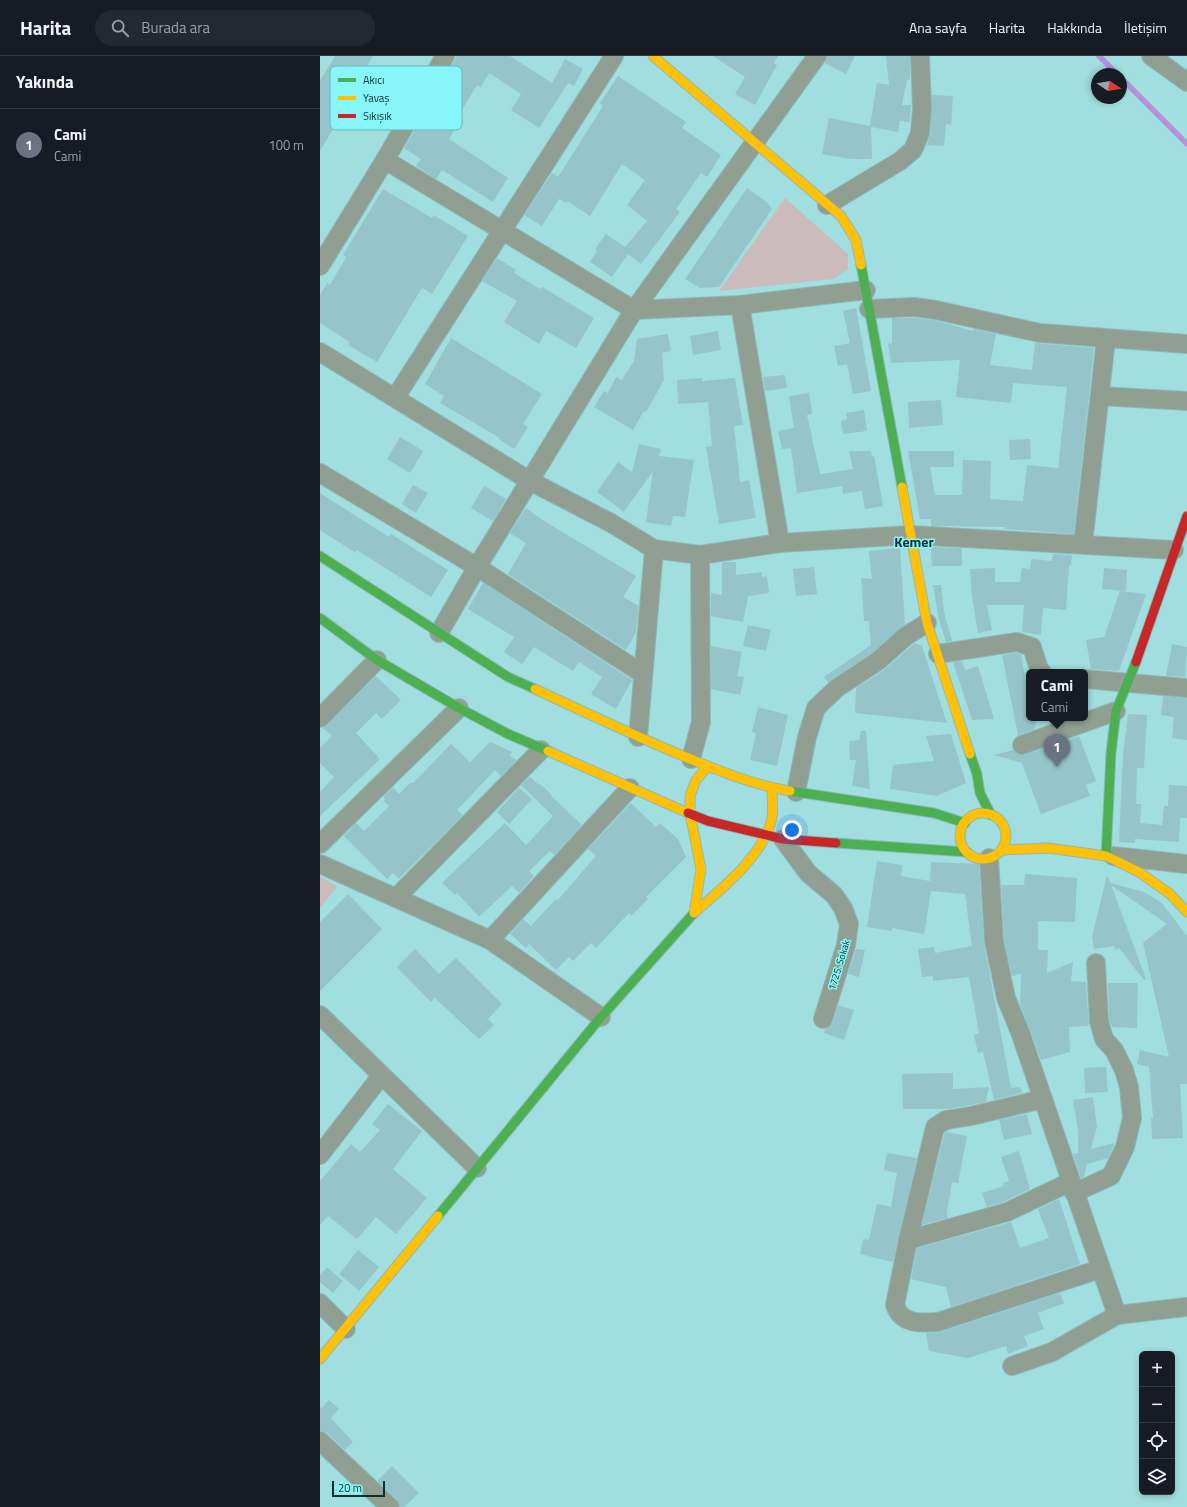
<!DOCTYPE html>
<html lang="tr">
<meta charset="utf-8">
<style>
:root{--surface:#171b24;--page:#242831;--text:#f1f3f6;--muted:#9ea1a6;--line:#363941;--accent:#2563eb}
body{margin:0;font-family:"Titillium Web",sans-serif;background:var(--page);color:var(--text)}
.controls{position:absolute;right:12px;bottom:12px;display:grid;overflow:hidden;border-radius:6px;box-shadow:0 2px 6px #0003}
.controls button{width:36px;height:36px;display:grid;place-items:center;padding:0;border:0;border-bottom:1px solid var(--line);background:var(--surface);color:var(--text);font:20px sans-serif}
.compass{position:absolute;left:771px;top:12px;width:36px;height:36px;border-radius:50%;background:var(--surface);box-shadow:0 2px 6px #0003;rotate:102deg}
.scale{position:absolute;left:12px;bottom:10px;width:53px;box-sizing:border-box;padding-left:4px;border:2px solid #0b3031;border-top:0;font-size:11px;line-height:14px;white-space:nowrap;color:#0b3031;-webkit-text-stroke:3px #87f6f9;paint-order:stroke}
.you{position:absolute;left:472px;top:774px;width:14px;height:14px;margin:-10px;border:3px solid #fff;border-radius:50%;background:#1a73e8;box-shadow:0 0 0 6px #1a73e833}
.badge{display:grid;place-items:center;width:26px;height:26px;border-radius:50%;background:var(--accent);color:#fff;font-size:13px;font-weight:700}
.pin{position:absolute;translate:-50% -33px;filter:drop-shadow(0 1px 2px #0008)}
.pin::after{content:'';position:absolute;top:21px;width:14px;height:12px;background:inherit;clip-path:polygon(0 0,100% 0,50% 100%)}
.popup{position:absolute;left:706px;top:613px;width:62px;height:52px;box-sizing:border-box;display:grid;place-content:center;border-radius:6px;background:var(--surface);filter:drop-shadow(0 1px 3px #0005);font-size:13px;white-space:nowrap;color:var(--muted)}
.popup b{font-size:15px;color:var(--text)}
.popup::after{content:'';position:absolute;left:50%;top:100%;margin-left:-8px;border:8px solid transparent;border-top-color:var(--surface)}
.list{margin:0;padding:0;list-style:none}
h2{display:flex;justify-content:space-between;align-items:center;height:52px;margin:0;padding:0 16px;font-size:17px}
h2 small{font-size:13px;font-weight:400;color:var(--muted)}
.list li{display:grid;grid-template-columns:26px 1fr auto;gap:12px;align-items:center;box-sizing:border-box;height:72px;padding:0 16px;border-top:1px solid var(--line)}
.list b{display:block;font-size:15px;white-space:nowrap}
.list p{margin:0;font-size:13px;white-space:nowrap;color:var(--muted)}
.list em{font-size:13px;font-style:normal;color:var(--muted)}
.icon{flex:none;width:22px;height:22px;fill:none;stroke:currentColor;stroke-width:2;stroke-linecap:round;stroke-linejoin:round}
.map{position:relative;flex:none;width:867px;height:1451px;overflow:hidden}
header{display:flex;align-items:center;gap:24px;box-sizing:border-box;height:56px;padding:0 20px;background:var(--surface);border-bottom:1px solid var(--line)}
header strong{font-size:19px}
nav{display:flex;gap:22px;margin-inline-start:auto;font-size:14px}
.search{width:280px;height:36px;background:var(--page);display:flex;align-items:center;gap:10px;box-sizing:border-box;padding:0 14px;border-radius:22px;color:var(--muted);font-size:15px}
main{display:flex}
aside{flex:1;background:var(--surface)}
.map>svg:first-child{display:block}
.green{fill:#ccbbbd}
.lines{fill:none;stroke-linecap:round;stroke-linejoin:round}
.stream{stroke:#b393d6;stroke-width:5.5}
.building{fill:#95c5ca}
.street-casing{stroke:#8bbabb;stroke-width:20}
.fast-casing{stroke:#8bbabb;stroke-width:11}
.slow-casing{stroke:#8bbabb;stroke-width:11}
.jam-casing{stroke:#8bbabb;stroke-width:11}
.street{stroke:#909f91;stroke-width:18}
.fast{stroke:#4caf50;stroke-width:9}
.slow{stroke:#ffc107;stroke-width:9}
.jam{stroke:#c62828;stroke-width:9}
.labels{text-anchor:middle;dominant-baseline:central;stroke-width:3;stroke-linejoin:round;paint-order:stroke}
.street-label{font-size:10px;fill:#0b3031;stroke:#87f6f9}
.district-label{font-size:14px;font-weight:bold;fill:#0b3031;stroke:#87f6f9}
.key{fill:#87f6f9;stroke:#62bbbd;stroke-width:1}
.key-label{font-size:11px;fill:#0b3031}
</style>
<header>
<strong>Harita</strong>
<div class="search"><svg class="icon" aria-label="search" viewBox="0 0 24 24"><circle cx="10" cy="10" r="6"/><path d="M15 15l6 6"/></svg>Burada ara</div>
<nav><a>Ana sayfa</a><a>Harita</a><a>Hakkında</a><a>İletişim</a></nav>
</header>
<main>
<aside>
<h2>Yakında<small></small></h2>
<ul class="list">
<li><span class="badge" style="background:#6b7280">1</span><div><b>Cami</b><p>Cami</p></div><em>100 m</em></li>
</ul>
</aside>
<div class="map">
<svg width="867" height="1451" viewBox="0 0 867 1451">
<rect width="100%" height="100%" fill="#a1dedf"/>
<g class="green">
<polygon points="465,142 528,198 528,213 513,223 399,235"/>
<polygon points="0,820 17,831 0,852"/>
</g>
<g class="lines">
<g class="stream">
<polyline points="779,0 797,18"/>
<polyline points="801,22 867,88"/>
</g>
</g>
<g class="building">
<polygon points="15,0 53,0 37,27 76,50 64,71 27,50 0,95 0,25"/>
<polygon points="137,0 190,0 232,27 245,3 263,13 254,30 248,27 219,72 191,54 201,38 169,17 161,31 157,29 136,64 139,66 129,83 188,122 173,146 122,114 116,123 96,110 101,103 84,92 110,49 113,50 134,15 130,13"/>
<polygon points="393,0 458,0 454,7 457,9 435,49 415,38 425,21"/>
<polygon points="507,0 535,0 526,18 505,7"/>
<polygon points="566,0 590,0 590,23 587,24 582,49 591,49 590,66 580,65 578,76 551,71 552,103 531,103 502,98 509,62 550,70 557,27 569,29"/>
<polygon points="298,20 366,66 362,72 401,99 387,121 381,117 356,153 360,156 321,208 308,198 292,221 270,206 277,195 275,193 286,178 305,191 327,165 307,149 325,124 302,108 270,160 247,145 246,147 239,143 222,170 204,159 232,117 238,121 283,50 280,47"/>
<polygon points="612,39 633,40 631,69 626,68 624,90 607,89 610,78"/>
<polygon points="427,132 448,147 452,153 399,231 380,232 365,223"/>
<polygon points="63,133 112,162 114,159 148,180 112,238 102,232 57,306 28,289 30,286 0,267 0,239 7,227 10,229 26,201 23,199"/>
<polygon points="177,202 196,214 194,217 220,233 222,231 274,262 256,292 226,275 219,288 184,266 197,245 162,225"/>
<polygon points="536,252 551,335 533,338 527,308 518,310 514,290 530,287 523,255"/>
<polygon points="572,262 594,262 614,264 653,275 654,273 676,278 670,309 712,314 715,287 774,292 754,478 685,473 685,471 611,470 611,463 600,463 588,395 634,395 634,411 610,411 615,439 642,439 643,404 671,405 670,443 703,445 707,409 738,412 747,331 693,327 691,347 636,341 640,304 571,307 568,288 572,287"/>
<polygon points="398,275 401,294 373,299 370,280"/>
<polygon points="348,278 351,295 342,297 344,324 326,356 324,355 313,374 274,351 284,335 288,337 296,321 302,324 314,305 317,283"/>
<polygon points="131,282 222,338 203,368 208,371 194,393 179,383 180,382 120,347 124,340 105,328"/>
<polygon points="465,319 467,332 445,335 443,321"/>
<polygon points="382,322 382,325 415,322 423,369 414,370 420,426 429,424 436,462 399,468 386,391 392,390 388,346 358,348 357,324"/>
<polygon points="489,337 492,358 487,359 500,418 533,413 529,395 551,395 552,401 554,400 563,450 545,453 542,435 523,438 522,430 477,437 471,392 462,393 458,375 474,372 469,340"/>
<polygon points="621,344 623,369 589,372 588,346"/>
<polygon points="544,354 547,375 523,378 521,365 527,363 526,357"/>
<polygon points="80,381 103,395 90,417 67,403"/>
<polygon points="710,383 711,403 690,404 689,384"/>
<polygon points="319,388 341,393 339,400 374,404 365,461 353,460 351,470 326,466 333,415 303,457 303,455 277,436 298,406 312,416"/>
<polygon points="93,429 108,437 96,457 82,448"/>
<polygon points="164,430 186,443 173,465 151,452"/>
<polygon points="0,437 69,481 71,478 128,514 111,541 37,494 36,497 0,474"/>
<polygon points="206,452 224,465 316,520 303,541 319,550 316,576 306,594 188,518 206,487 190,477"/>
<polygon points="611,491 642,492 642,510 612,510"/>
<polygon points="580,492 585,569 552,597 508,626 504,621 551,589 549,565 544,565 541,522 552,523 549,495"/>
<polygon points="733,498 752,499 751,509 749,509 746,554 723,552 721,579 702,576 704,549 667,549 672,574 658,577 652,541 650,513 675,512 675,526 700,526 702,512 710,513 711,503 732,505"/>
<polygon points="402,506 416,506 416,519 442,516 442,521 447,520 449,537 428,540 423,566 391,560 391,537 402,539"/>
<polygon points="494,511 497,538 476,540 473,513"/>
<polygon points="784,512 807,514 806,535 782,533"/>
<polygon points="163,527 312,624 296,653 271,638 282,621 259,606 253,615 214,591 202,608 184,596 194,581 148,553"/>
<polygon points="613,529 621,529 624,556 632,585 626,586 619,564"/>
<polygon points="800,535 826,538 799,615 771,613 766,584 784,581"/>
<polygon points="428,569 451,574 446,595 423,590"/>
<polygon points="595,587 602,590 627,667 535,657 536,632 564,614"/>
<polygon points="852,588 867,591 865,621 846,620"/>
<polygon points="391,590 422,596 417,620 424,621 420,639 391,633"/>
<polygon points="696,597 701,598 706,627 709,627 709,662 717,662 714,674 698,679 682,599"/>
<polygon points="642,605 645,614 658,610 674,663 652,664 633,606"/>
<polygon points="56,620 81,644 62,663 56,657 36,677 60,703 0,760 0,736 14,721 0,707 0,692 12,680 3,672"/>
<polygon points="843,640 867,642 867,684 852,682 854,661 841,659"/>
<polygon points="438,651 468,659 457,710 430,704 436,677 432,676"/>
<polygon points="808,658 827,659 824,712 817,712 816,748 821,748 820,767 842,769 844,750 848,750 849,729 867,730 867,762 860,762 859,786 815,783 815,787 799,786 803,698"/>
<polygon points="541,675 546,675 550,733 532,730 536,704 530,704 529,685 539,684"/>
<polygon points="631,678 646,727 617,740 570,733 573,709 614,705 606,680"/>
<polygon points="759,680 776,725 766,729 770,740 721,758 702,707 674,699 693,694 700,699 705,699"/>
<polygon points="170,686 192,696 190,700 197,704 181,720 175,714 137,754 143,759 79,823 73,817 67,823 24,780 36,767 44,775 69,750 64,745 65,743 63,741 73,731 79,738 90,727 93,727 131,688 150,706"/>
<polygon points="210,721 219,729 220,728 232,739 231,740 262,769 234,799 230,795 209,815 214,820 199,837 192,830 159,861 137,837 135,839 122,827 185,767 206,789 233,760 201,729"/>
<polygon points="199,732 212,743 189,768 177,756"/>
<polygon points="311,747 336,771 340,767 358,783 366,801 326,841 328,843 311,860 309,857 276,892 271,887 253,905 249,901 236,914 209,888 206,892 190,878 203,863 211,870 236,843 237,845 276,800 268,793"/>
<polygon points="557,805 582,809 581,820 610,825 611,806 659,808 664,887 691,1032 700,1031 702,1037 674,1044 663,996 658,997 654,979 659,977 649,921 613,925 613,920 602,921 598,893 614,891 615,897 652,890 645,838 611,835 604,878 572,872 572,875 547,871"/>
<polygon points="705,818 757,822 755,866 718,865 718,894 728,894 727,917 753,906 751,925 766,926 769,970 749,971 750,996 721,1004 700,948 701,918 692,920 684,884 681,829 704,829"/>
<polygon points="787,819 791,828 791,827 824,836 842,847 867,880 867,1028 860,1028 863,1082 832,1083 831,1062 833,1062 829,1011 817,1008 820,994 849,1001 823,887 847,868 791,829 826,923 824,924 799,892 795,894 794,890 774,893 772,881"/>
<polygon points="28,838 62,873 0,935 0,866"/>
<polygon points="95,893 119,918 136,902 182,948 168,963 174,969 159,983 115,942 111,946 77,911"/>
<polygon points="536,893 545,894 539,921 528,918"/>
<polygon points="788,927 818,927 817,972 792,971 789,963"/>
<polygon points="518,949 534,954 524,984 504,977 505,973 513,966"/>
<polygon points="786,1011 788,1036 765,1037 764,1012"/>
<polygon points="633,1017 633,1033 669,1031 666,1046 629,1053 583,1053 582,1018"/>
<polygon points="773,1041 777,1071 771,1093 794,1087 794,1089 788,1102 767,1108 764,1121 761,1122 753,1098 758,1097 758,1074 753,1044"/>
<polygon points="68,1048 102,1075 73,1113 107,1142 76,1178 56,1161 37,1183 8,1160 0,1169 0,1125 31,1088 40,1096 60,1074 52,1068"/>
<polygon points="707,1058 712,1078 684,1084 679,1064"/>
<polygon points="627,1076 647,1080 638,1127 632,1126 627,1156 628,1162 602,1169 624,1078"/>
<polygon points="699,1095 710,1133 683,1146 667,1151 662,1137 684,1130 683,1127 689,1125 681,1101"/>
<polygon points="567,1097 597,1102 573,1206 540,1198 543,1183 549,1184 557,1148 571,1151 577,1117 564,1114"/>
<polygon points="739,1143 760,1208 631,1251 626,1231 591,1223 597,1192 691,1166 700,1192 729,1182 718,1153"/>
<polygon points="38,1194 59,1211 39,1235 19,1218"/>
<polygon points="7,1211 23,1225 13,1237 0,1226 0,1219"/>
<polygon points="740,1237 744,1247 718,1257 724,1273 704,1280 708,1290 688,1298 686,1290 648,1302 609,1295 606,1277 621,1276"/>
<polygon points="9,1344 19,1353 11,1362 33,1386 25,1394 7,1377 0,1375 0,1351 2,1352"/>
<polygon points="72,1410 99,1437 84,1451 80,1451 77,1443 57,1425"/>
</g>
<g class="lines">
<defs>
<g id="street">
<polyline points="831,0 867,26"/>
<polyline points="65,104 314,254 420,249 546,234"/>
<polyline points="507,149 580,105 593,94 600,77 602,53 600,0"/>
<polyline points="0,210 65,104 125,0"/>
<polyline points="420,249 460,487"/>
<polyline points="549,253 594,251 616,254 720,277 867,288"/>
<polyline points="0,296 210,425 291,467 334,493 380,499 460,487 591,479 854,494"/>
<polyline points="780,340 867,345"/>
<polyline points="75,342 294,0"/>
<polyline points="0,417 157,511 323,618"/>
<polyline points="763,488 786,283"/>
<polyline points="119,577 157,511 314,254 497,0"/>
<polyline points="618,598 697,586 712,591 719,613 722,616"/>
<polyline points="765,623 867,632"/>
<polyline points="0,662 57,604"/>
<polyline points="318,681 334,493"/>
<polyline points="702,689 796,655"/>
<polyline points="371,703 381,666 380,499"/>
<polyline points="476,736 487,681 496,652 517,632 558,605 586,580 607,567"/>
<polyline points="463,783 488,817 514,839 523,852 529,868 526,889 503,963"/>
<polyline points="0,788 139,652"/>
<polyline points="793,800 867,808"/>
<polyline points="669,802 674,885 686,942 700,976 797,1259"/>
<polyline points="0,808 170,884 281,961"/>
<polyline points="76,842 221,694"/>
<polyline points="170,884 310,732"/>
<polyline points="0,959 157,1112"/>
<path d="M723,1043L651,1060L626,1064L615,1071L588,1184L575,1249C581,1269 602,1267 618,1266L780,1213"/>
<polyline points="0,1099 61,1020"/>
<polyline points="754,1137 791,1120 805,1091 812,1062 809,1031 804,1014 794,994 784,983 779,965 776,907"/>
<polyline points="588,1184 687,1156 750,1126"/>
<polyline points="0,1247 26,1273"/>
<polyline points="692,1310 732,1296 797,1259 867,1251"/>
<polyline points="0,1385 70,1451"/>
</g>
<g id="fast">
<polyline points="541,209 582,431"/>
<polyline points="0,500 188,621 215,633"/>
<polyline points="0,562 57,604 139,652 188,678 228,695"/>
<polyline points="650,698 657,718 660,737 671,759"/>
<polyline points="470,735 614,757 645,767"/>
<polyline points="516,787 647,796"/>
<polyline points="786,800 791,697 796,655 816,606"/>
<polyline points="118,1160 281,961 374,857"/>
</g>
<g id="slow">
<polyline points="333,0 521,160 536,184 541,209"/>
<polyline points="582,431 607,567 650,698"/>
<path d="M215,633C264,656 313,679 363,700C397,714 433,729 470,735"/>
<polyline points="228,695 368,757"/>
<path d="M388,710L376,724L370,740V758L381,813L374,857C400,834 442,801 451,766C454,755 452,743 452,732"/>
<circle cx="663" cy="780" r="23"/>
<polyline points="682,794 728,792 786,800 819,816 850,838 867,856"/>
<polyline points="0,1303 118,1160"/>
</g>
<g id="jam">
<polyline points="816,606 867,460"/>
<polyline points="368,757 388,765 463,783 516,787"/>
</g>
</defs>
<use href="#street" class="street-casing"/>
<use href="#fast" class="fast-casing"/>
<use href="#slow" class="slow-casing"/>
<use href="#jam" class="jam-casing"/>
<use href="#street" class="street"/>
<use href="#fast" class="fast"/>
<use href="#slow" class="slow"/>
<use href="#jam" class="jam"/>
</g>
<g class="labels">
<g class="street-label">
<text transform="translate(519 909) rotate(-73)">1725. Sokak</text>
</g>
<g class="district-label">
<text x="594" y="485">Kemer</text>
</g>
</g>
<rect x="10" y="10" width="132" height="64" rx="6" class="key"/>
<rect x="18" y="22" width="18" height="4" fill="#4caf50"/>
<rect x="18" y="40" width="18" height="4" fill="#ffc107"/>
<rect x="18" y="58" width="18" height="4" fill="#c62828"/>
<g class="key-label">
<text x="43" y="28">Akıcı</text>
<text x="43" y="46">Yavaş</text>
<text x="43" y="64">Sıkışık</text>
</g>
</svg>
<div class="controls">
<button>+</button>
<button>−</button>
<button><svg class="icon" aria-label="locate" viewBox="0 0 24 24"><circle cx="12" cy="12" r="6"/><path d="M12 2v4M12 18v4M2 12h4M18 12h4"/></svg></button>
<button><svg class="icon" aria-label="layers" viewBox="0 0 24 24"><path d="M12 4l9 5-9 5-9-5zM3 14l9 5 9-5"/></svg></button>
</div>
<svg class="compass" viewBox="-18 -18 36 36"><path d="M0-13l5 13h-10z" fill="#e53935"/><path d="M0 13l5-13h-10z" fill="#9ea1a6"/></svg>
<div class="scale">20 m</div>
<div class="you"></div>
<div class="pin badge" style="left:737px;top:711px;background:#6b7280">1</div>
<div class="popup"><b>Cami</b>Cami</div>
</div>
</main>
